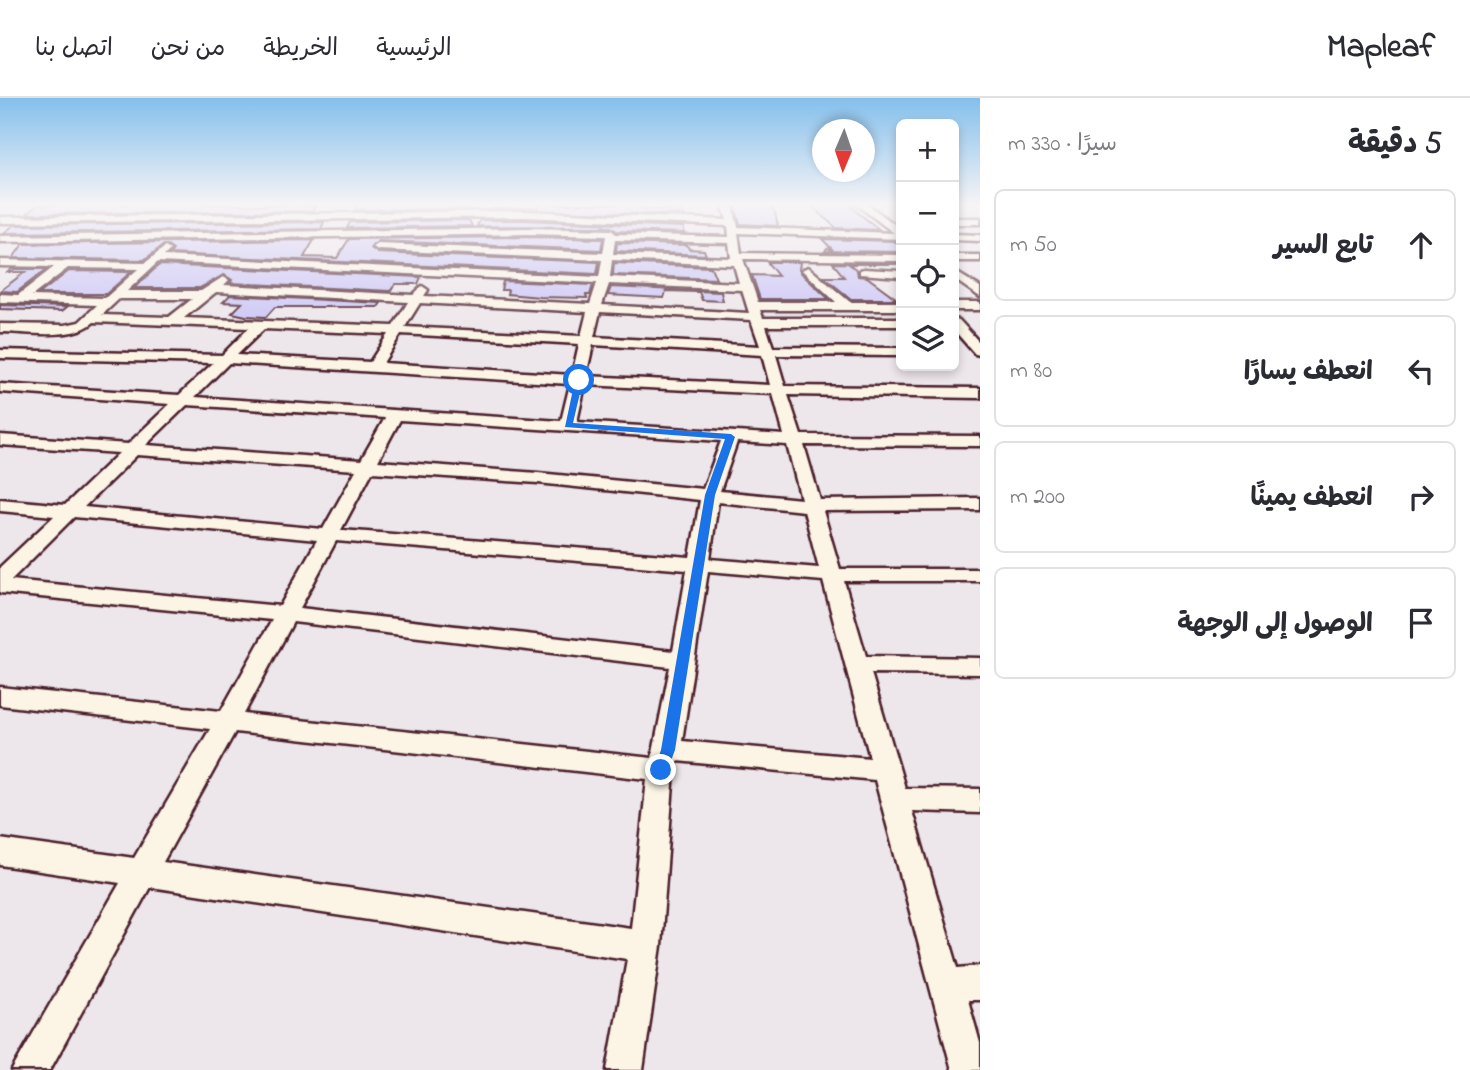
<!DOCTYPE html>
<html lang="ar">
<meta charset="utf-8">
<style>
:root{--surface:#fff;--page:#f7f7f7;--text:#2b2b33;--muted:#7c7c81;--line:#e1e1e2}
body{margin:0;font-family:"Indie Flower","Playpen Sans Arabic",sans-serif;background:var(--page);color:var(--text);direction:rtl}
.controls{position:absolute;right:21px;top:21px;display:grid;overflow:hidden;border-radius:10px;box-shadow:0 4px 10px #0003}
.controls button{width:63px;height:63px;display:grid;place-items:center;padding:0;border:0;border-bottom:2px solid var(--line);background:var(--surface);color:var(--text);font:35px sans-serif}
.compass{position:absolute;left:812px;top:21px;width:63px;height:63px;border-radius:50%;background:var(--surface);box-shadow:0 4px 10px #0003;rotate:182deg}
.stop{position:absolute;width:21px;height:21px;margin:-16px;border:5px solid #1a73e8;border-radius:50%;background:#fff}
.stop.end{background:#1a73e8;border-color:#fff;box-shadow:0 2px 7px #0008}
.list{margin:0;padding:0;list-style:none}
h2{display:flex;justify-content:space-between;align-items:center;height:91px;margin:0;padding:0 28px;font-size:30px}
h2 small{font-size:23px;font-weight:400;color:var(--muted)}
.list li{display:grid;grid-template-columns:46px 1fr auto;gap:21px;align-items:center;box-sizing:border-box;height:112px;margin:0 14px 14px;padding:0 14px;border:2px solid var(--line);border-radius:10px}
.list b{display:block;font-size:26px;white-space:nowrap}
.list em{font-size:23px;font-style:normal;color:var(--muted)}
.icon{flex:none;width:38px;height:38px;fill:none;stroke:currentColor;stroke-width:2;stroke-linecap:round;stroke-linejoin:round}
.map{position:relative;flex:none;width:980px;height:972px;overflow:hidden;direction:ltr}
header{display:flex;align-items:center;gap:42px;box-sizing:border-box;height:98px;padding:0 35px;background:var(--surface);border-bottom:2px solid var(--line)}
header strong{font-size:33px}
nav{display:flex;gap:38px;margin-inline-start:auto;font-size:24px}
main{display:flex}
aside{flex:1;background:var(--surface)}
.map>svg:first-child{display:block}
.building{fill:#c9c3f6;stroke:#4a1f2b;stroke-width:2}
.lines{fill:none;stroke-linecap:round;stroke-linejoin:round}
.minor-casing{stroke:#4a1f2b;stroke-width:5}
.minor{fill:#fcf5e5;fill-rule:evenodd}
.route{fill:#1a73e8}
</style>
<header>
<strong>Mapleaf</strong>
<nav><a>الرئيسية</a><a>الخريطة</a><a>من نحن</a><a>اتصل بنا</a></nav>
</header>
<main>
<aside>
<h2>5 دقيقة<small>سيرًا · 330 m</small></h2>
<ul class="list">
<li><svg class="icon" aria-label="ahead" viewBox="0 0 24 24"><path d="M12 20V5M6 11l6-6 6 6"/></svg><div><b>تابع السير</b></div><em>50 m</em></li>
<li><svg class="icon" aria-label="left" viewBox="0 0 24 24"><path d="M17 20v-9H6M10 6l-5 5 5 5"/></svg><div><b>انعطف يسارًا</b></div><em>80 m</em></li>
<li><svg class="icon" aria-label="right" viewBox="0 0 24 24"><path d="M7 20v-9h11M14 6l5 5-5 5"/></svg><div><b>انعطف يمينًا</b></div><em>200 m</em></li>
<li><svg class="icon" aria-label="arrive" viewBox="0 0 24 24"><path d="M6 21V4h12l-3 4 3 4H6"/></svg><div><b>الوصول إلى الوجهة</b></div></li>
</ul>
</aside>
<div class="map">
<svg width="980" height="972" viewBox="0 0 980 972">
<rect width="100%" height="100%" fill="#ede6ea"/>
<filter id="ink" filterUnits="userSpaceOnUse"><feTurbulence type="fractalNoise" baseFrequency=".0143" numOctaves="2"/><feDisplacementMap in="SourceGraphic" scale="14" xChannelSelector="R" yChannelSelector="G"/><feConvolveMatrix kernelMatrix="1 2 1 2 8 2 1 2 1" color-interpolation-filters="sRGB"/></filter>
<g filter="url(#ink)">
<g class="building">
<polygon points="205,106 316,108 312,113 27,116 37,107"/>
<polygon points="358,106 462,106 464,111 355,112"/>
<polygon points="539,106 640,106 641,111 681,112 684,117 492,111 539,110"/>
<polygon points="735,106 769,107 775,115 778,128 740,126"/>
<polygon points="849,106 857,114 880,132 836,130 811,107"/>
<polygon points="469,122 472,128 347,130 350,124"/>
<polygon points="480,122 525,122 684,129 684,135 617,133 611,129 477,128"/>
<polygon points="324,124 321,131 4,135 14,127"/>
<polygon points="527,139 603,141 601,152 378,143 371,150 378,155 599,164 597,176 170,156 173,152 165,146 144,162 13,160 23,146 314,142 304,159 337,160 349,141"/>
<polygon points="822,141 894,143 901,149 901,154 825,153 827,150 833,152"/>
<polygon points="617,145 687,147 689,151 704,152 706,157 616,153"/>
<polygon points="767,164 800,164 799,172 804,178 829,201 760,201 752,177 778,178"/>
<polygon points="614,165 711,169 716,181 613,177"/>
<polygon points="833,165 901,166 849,166 857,172 858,178 867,179 897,201 851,201 824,179 844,179"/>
<polygon points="159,167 421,179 418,186 396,186 390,193 230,185 232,182 224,177 200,190 134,190"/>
<polygon points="12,171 47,171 17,194 0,193 25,174 8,174"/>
<polygon points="69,173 131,174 106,196 39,196"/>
<polygon points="503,183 593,187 590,197 586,197 587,200 540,199 507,196 508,192 501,192"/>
<polygon points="611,189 721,194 723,203 702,202 699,194 696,194 666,193 664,200 608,197"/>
<polygon points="230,197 381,205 378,209 275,209 266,219 246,218 232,215 242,205 223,204"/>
<polygon points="0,207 67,209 62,213 0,211"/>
</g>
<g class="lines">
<defs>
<g id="minor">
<path d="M722,106H732L738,129L894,135L856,106H867L901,131V141L738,135L741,155L901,157V163L743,161L758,204H836L804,174L802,172L808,169L850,204H901V212H760L763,220H901V228H766L773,249L901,250V258L776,257L785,288L980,290V300L788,297L801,337L980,338V348L804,347L820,402L980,400V412L823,413L840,471H980V483H844L866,558L980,560V576L871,575L905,690L980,691V715L912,713L958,870L980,868V902H968L980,945V972H952L875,682L677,663L674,672L661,848L643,972H607L627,861L150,789L50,972H12L120,785L0,767V741L134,760L210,631L0,607V589L221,613L272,522L0,495V469L54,418L0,413V401L65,407L119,355L0,347V337L128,346L170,306L0,294V286L179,297L213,265L0,260V252L222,257L249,230L94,224C73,243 27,234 0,234V226L65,227L79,224L97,207L0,204V196L18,197L54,169L0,168V162L145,165L165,149L170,152L164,158L599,179L602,162L378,152L373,149L378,146L603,155L606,138L527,136L0,144V138L527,130L611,132L616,136L729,139L728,128L525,119L0,125V119L525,113L727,122ZM615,142L729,145L731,160L613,156ZM612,162L734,167L739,185L610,179ZM158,164L597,185L590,206L424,198L428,192L422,188L413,197L224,187L229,182L223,179L201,193H127ZM68,170L138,171L105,200L32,198ZM609,186L742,192L749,215L602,207ZM216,194L408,204L393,228L184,220ZM119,201H192L169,219L102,217ZM420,205L587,214L581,238L405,229ZM600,214L751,222L760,248L594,239ZM264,231L388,236L370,264L237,257ZM401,236L579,246L572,277L383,265ZM593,247L762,257L770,287L586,278ZM229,265L570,286L561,323L195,299ZM585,287L773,296L784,337L577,324ZM187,307L385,320L361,362L146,347ZM400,322L721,343L703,391L538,375L378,363ZM737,344L787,347L801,401L720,393ZM137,357L356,372L323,431L84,409ZM372,374L538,385L700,402L690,459L341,432ZM718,404L804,413L819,470L710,461ZM74,419L317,442L280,508L11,482ZM336,443L687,472L673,553L300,510ZM708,473L823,483L870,660L682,643ZM293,524L670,569L652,660L244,616ZM235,634L647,681L631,830L163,764Z"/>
<rect x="954" y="120" width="26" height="6"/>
<polygon points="954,136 980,137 980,143 954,142"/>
<rect x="954" y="157" width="26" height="6"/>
<polygon points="864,171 901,173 901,179 860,176 860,172"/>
<polygon points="954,173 980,189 980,199 954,181"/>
<rect x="954" y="204" width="26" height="8"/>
<polygon points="954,221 959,222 980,245 980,257 975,256 954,232"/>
</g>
</defs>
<use href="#minor" class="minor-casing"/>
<use href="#minor" class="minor"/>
</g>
</g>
<linearGradient id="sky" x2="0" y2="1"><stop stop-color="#84bfec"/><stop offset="0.44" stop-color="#f7f4f6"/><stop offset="1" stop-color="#f7f4f6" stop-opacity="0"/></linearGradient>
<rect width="980" height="242" fill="url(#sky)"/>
<polygon class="route" points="579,280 583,282 573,325 731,336 735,339 715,397 675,652 666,676 661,678 654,672 661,652 705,397 725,341 565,329 575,282"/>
</svg>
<div class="controls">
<button>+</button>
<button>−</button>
<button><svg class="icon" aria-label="locate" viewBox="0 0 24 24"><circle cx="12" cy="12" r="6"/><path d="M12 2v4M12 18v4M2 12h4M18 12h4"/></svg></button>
<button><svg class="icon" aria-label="layers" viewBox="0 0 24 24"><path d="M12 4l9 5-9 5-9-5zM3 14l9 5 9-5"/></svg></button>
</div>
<svg class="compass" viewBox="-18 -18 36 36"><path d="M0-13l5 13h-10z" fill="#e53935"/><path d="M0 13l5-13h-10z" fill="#7c7c81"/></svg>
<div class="stop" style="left:579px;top:282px"></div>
<div class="stop end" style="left:661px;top:672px"></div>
</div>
</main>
